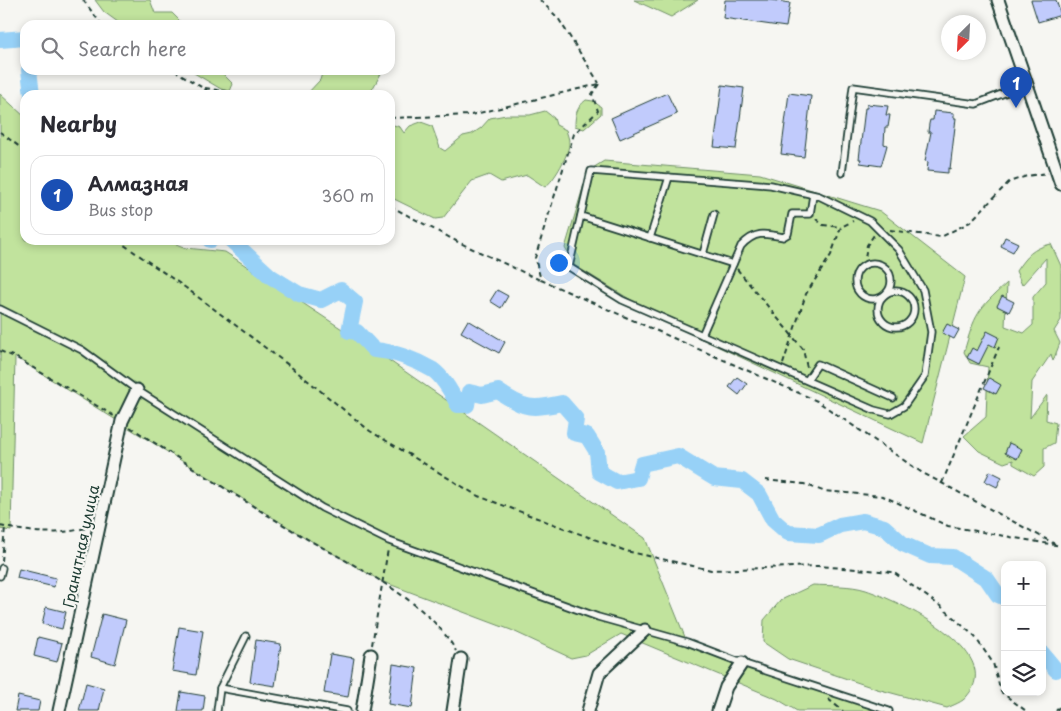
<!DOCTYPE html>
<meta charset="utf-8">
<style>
:root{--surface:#fff;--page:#f2f2f3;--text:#2b2b33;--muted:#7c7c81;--line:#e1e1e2;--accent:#c8321e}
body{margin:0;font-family:"Playpen Sans",sans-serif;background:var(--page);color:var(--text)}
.controls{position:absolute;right:15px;bottom:15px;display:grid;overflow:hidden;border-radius:10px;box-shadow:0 2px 8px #0003}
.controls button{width:45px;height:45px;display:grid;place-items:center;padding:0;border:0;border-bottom:1px solid var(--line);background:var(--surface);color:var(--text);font:25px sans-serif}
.compass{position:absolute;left:941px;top:15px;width:45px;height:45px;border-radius:50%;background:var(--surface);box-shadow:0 2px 8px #0003;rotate:204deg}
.you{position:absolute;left:558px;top:262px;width:18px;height:18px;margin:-12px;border:4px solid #fff;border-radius:50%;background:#1a73e8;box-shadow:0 0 0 8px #1a73e833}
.badge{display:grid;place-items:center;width:32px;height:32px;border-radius:50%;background:var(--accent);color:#fff;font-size:16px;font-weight:700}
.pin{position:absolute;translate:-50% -41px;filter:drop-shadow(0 1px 2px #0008)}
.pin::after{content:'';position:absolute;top:26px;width:18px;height:15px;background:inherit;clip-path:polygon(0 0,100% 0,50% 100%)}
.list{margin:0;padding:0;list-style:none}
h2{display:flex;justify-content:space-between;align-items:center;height:65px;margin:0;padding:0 20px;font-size:21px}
h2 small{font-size:16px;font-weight:400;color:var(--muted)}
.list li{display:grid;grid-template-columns:32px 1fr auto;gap:15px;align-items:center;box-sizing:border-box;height:80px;margin:0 10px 10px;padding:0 10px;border:1px solid var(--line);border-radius:15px}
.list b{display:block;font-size:19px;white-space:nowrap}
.list p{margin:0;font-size:16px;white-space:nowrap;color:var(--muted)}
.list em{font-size:16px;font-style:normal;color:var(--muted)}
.icon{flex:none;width:28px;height:28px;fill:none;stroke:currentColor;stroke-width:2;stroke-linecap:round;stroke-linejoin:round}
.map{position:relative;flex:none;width:1061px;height:711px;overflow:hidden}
.search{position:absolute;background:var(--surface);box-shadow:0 2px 8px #0003;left:20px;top:20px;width:375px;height:55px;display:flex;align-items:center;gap:12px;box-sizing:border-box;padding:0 18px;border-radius:15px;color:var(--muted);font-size:19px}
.panel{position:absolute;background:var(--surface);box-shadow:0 2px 8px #0003;left:20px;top:90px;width:375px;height:155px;border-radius:15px}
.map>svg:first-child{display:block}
.green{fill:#c1e39d;stroke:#709068}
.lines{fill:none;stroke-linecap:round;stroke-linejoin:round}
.river{stroke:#97d1f7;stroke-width:16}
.building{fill:#c1cbfc;stroke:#1f3d34}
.lane-casing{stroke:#1f3d34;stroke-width:9}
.street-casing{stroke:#1f3d34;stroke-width:15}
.path{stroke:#1f3d34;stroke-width:2;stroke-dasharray:5 4;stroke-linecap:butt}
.lane{stroke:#f6f6f2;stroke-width:5.5}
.street{stroke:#f6f6f2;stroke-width:11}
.labels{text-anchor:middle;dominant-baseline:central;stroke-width:4.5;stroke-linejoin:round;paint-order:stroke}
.street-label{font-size:15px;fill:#1f3d34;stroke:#f6f6f2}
</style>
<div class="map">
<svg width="1061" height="711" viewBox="0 0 1061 711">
<rect width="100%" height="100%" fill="#f6f6f2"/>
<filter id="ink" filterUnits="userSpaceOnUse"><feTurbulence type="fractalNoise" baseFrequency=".02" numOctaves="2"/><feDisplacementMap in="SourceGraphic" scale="10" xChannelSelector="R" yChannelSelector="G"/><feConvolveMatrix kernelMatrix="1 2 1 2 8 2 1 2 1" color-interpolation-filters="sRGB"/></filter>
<g filter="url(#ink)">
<g class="green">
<polygon points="95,0 150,0 155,13 172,13 179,20 178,25 122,25 104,12"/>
<polygon points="634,0 698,0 671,17"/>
<polygon points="189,70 219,70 233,84 230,91 221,89"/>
<polygon points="323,70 383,70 369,95 306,95 320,80"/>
<polygon points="0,94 25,117 25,240 166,240 186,248 225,252 374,350 645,538 687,642 889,711 797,711 777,699 621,634 586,655 571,658 511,630 381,581 296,532 15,357 11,531 0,529"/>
<path d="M586,100L593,101L601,107V114L584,129L575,126C575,114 577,107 586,100Z"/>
<path d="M545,111L554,118L556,125L566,130C567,134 569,138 569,142C570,153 554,181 545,187L527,175L501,182L489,175L472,181L443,218L435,219L390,197V124L400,127L404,133L410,126L421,122L432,126L440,148L445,151L463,136L472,134L481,128L490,118L506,115H530Z"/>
<polygon points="604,161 760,174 880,211 965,277 923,443 670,324 574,265 565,248 588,171"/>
<path d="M1051,244L1061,266V320L1054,331L1060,343L1053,361L1051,354L1032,382L1030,418L1047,395L1046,420L1056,423L1054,443L1044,448V467L1034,476L1013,464V460L1004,463L979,451L964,436L986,417L988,367L970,363L964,352C975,314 977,310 1007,283L1005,326L1024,333L1033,325V297L1046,282V258L1022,285L1016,271C1026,256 1033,248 1051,244Z"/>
<path d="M813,585C830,586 851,585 866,590C899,601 1006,651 967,696C963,702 953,705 947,708L877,689L788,659L763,642L764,620L781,600Z"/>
</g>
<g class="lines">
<g class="river">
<polyline points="0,40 25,38"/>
<polyline points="29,70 32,95"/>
<polyline points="210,240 211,240"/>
<path d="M231,240L270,276L299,294L321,300L341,290L355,302L349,331L357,332L374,350C393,351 416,360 433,370C444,378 452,393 458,405H467L469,392L482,395L498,391C524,409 532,410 562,403L576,419L574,433L587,436L597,452L599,472L617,482L638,478L642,464L678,456L714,478L742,481L759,494L773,520L788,533L819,535L840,525L863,521L884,527L903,544L930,556L953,557L987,579L998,595L1005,598"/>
<polyline points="1042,653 1056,670"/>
</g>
</g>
<g class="building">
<polygon points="725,0 771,0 790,3 786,27 723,18"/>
<polygon points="1031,0 1056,0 1061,15 1038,22"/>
<polygon points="722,85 744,88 736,149 714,147"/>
<polygon points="667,93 677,114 620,139 611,118"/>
<polygon points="789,93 811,96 804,157 781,154"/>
<polygon points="867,104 888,106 886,115 890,115 888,127 885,127 884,144 887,145 886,149 881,166 860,163 861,159 859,159 865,108 867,108"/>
<polygon points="934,111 954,113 954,118 956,118 950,169 948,168 948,173 927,171 928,162 925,161 931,132 928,132 929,124 930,120 933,120"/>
<polygon points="1005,237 1018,243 1013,252 1001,246"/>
<polygon points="497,290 508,296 501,308 490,301"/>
<polygon points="1002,296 1014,302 1009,312 997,306"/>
<polygon points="468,320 505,342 499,353 461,332"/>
<polygon points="947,324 959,330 954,339 942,333"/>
<polygon points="987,331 999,337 995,347 989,344 979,364 967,358 972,348 977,351"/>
<polygon points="737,377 747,384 739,395 729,387"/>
<polygon points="989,378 1001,385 996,394 984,388"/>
<polygon points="1009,443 1022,449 1017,459 1005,453"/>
<polygon points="990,471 1002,477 997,487 985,481"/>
<polygon points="19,569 56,578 54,587 17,578"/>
<polygon points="46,607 66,612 62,629 42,624"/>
<polygon points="102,614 126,620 115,664 91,657"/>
<polygon points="179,627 203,631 196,675 172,671"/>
<polygon points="38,637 62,643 57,662 34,656"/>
<polygon points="256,640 281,644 275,686 250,682"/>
<polygon points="330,654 354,658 348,697 324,693"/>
<polygon points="393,664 417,668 412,708 388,704"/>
<polygon points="86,683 104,688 99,711 79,711"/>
<polygon points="181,692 205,696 203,711 178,711"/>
<polygon points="18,696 40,701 38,711 15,711"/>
</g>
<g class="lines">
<defs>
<g id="lane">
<polygon points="591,171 771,185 819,196 870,221 899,250 923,290 931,332 925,376 904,406 890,414 874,410 622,300 569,267"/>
<polyline points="842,173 853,87 976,104 1025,85"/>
<polyline points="581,216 733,264"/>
<polyline points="650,238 669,177"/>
<polyline points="703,254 714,214"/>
<circle cx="873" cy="281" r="18"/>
<circle cx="896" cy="309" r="18"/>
<polyline points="0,309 82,350 137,390 322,508 389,541 598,617 687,642 742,663 889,711"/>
<path d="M702,335L741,246C755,231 764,233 783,237L788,234L792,214H810L813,195"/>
<polyline points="807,380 818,364 893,398"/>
<polyline points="0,576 2,568"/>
<polyline points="220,688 347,711"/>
<polyline points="217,711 220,688 246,636"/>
</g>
<g id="street">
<polyline points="998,0 1061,184"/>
<polyline points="59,711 122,421 137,390"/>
<polyline points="362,711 371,655"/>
<polyline points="453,711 461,659"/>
<polyline points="588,711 599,673 645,630"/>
<polyline points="718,711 726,687 742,663"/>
</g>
</defs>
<use href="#lane" class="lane-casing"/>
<use href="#street" class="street-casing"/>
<g class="path">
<polyline points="83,0 102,25"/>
<polyline points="540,0 558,18 599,83"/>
<polyline points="174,70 214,95"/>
<polyline points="599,84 592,94 598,111 574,134 535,258 541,280 817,401 921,472 1055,544"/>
<polyline points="205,88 247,95"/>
<polyline points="390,118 471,115 599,84"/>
<polyline points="0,132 25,151"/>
<polyline points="390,206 458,242 540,280"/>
<polyline points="816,219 823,225 841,227"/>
<polyline points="890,230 941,237 970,222 1009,182 1027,176 1048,173"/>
<polyline points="117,240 186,288 291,367 370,431 478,496 626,551 711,570 818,566 893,572 943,608 975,637 993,663 1001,692 1026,711"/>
<polyline points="864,265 867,245 874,235"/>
<polyline points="737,269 803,349 807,368"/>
<polyline points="0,351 15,357 114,416"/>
<polyline points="783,364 806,294 831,255 841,227 853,221"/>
<path d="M130,427C186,463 240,499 297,533C347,563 427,598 456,651"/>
<polyline points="765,480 804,484 823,491 883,496 948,526 1061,546"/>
<polyline points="942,483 999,347"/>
<path d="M0,526C34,533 56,536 90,527"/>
<polyline points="2,561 5,527"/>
<polyline points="372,645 388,549"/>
<polyline points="828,699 843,711"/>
<polyline points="1056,711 1061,705"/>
</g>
<use href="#lane" class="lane"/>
<use href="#street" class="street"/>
</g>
</g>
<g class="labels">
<g class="street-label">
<text transform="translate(80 546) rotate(-78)">Гранитная улица</text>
</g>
</g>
</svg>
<div class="controls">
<button>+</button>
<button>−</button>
<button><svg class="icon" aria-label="layers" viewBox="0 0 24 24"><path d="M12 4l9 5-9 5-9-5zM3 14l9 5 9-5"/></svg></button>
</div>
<svg class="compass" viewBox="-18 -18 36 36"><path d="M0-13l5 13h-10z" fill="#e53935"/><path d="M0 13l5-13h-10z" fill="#7c7c81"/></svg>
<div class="you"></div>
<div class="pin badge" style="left:1016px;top:108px;background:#1a4fb4">1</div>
<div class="search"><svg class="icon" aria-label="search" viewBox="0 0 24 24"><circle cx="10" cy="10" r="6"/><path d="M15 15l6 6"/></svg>Search here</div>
<section class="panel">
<h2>Nearby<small></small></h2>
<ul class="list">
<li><span class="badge" style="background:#1a4fb4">1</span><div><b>Алмазная</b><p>Bus stop</p></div><em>360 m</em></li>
</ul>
</section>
</div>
